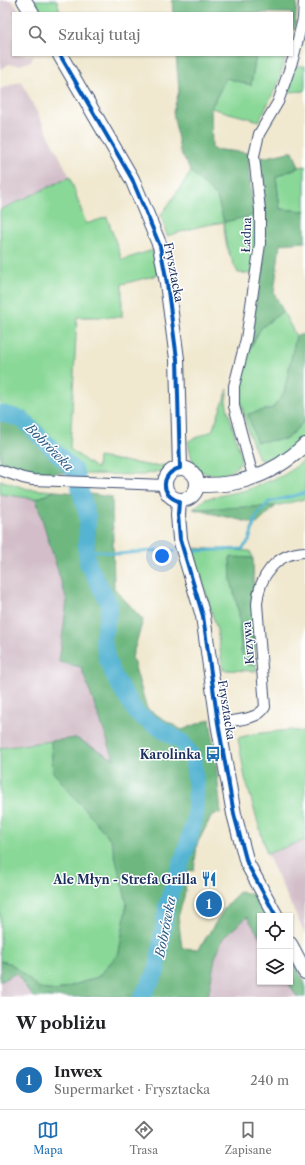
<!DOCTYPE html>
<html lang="pl">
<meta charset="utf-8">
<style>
:root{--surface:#fff;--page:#f2f2f2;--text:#202124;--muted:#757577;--line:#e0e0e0;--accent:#1f6fb2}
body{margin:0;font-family:"Libre Caslon Text",serif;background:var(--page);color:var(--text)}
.controls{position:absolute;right:12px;bottom:12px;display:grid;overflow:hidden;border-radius:0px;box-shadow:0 1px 3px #0004}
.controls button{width:36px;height:36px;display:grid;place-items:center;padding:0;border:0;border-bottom:1px solid var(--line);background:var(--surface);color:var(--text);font:20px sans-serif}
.you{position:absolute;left:162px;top:556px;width:14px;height:14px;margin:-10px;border:3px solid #fff;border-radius:50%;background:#1a73e8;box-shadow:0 0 0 6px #1a73e833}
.badge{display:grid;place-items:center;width:26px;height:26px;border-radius:50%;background:var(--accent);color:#fff;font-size:13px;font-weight:700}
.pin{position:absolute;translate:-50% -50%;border:2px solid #fff;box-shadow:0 1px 4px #0006}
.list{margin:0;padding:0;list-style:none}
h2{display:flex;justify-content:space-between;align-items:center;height:52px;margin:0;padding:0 16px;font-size:17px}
h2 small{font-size:13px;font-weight:400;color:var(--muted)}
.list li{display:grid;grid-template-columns:26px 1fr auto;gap:12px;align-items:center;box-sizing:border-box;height:60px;padding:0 16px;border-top:1px solid var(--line)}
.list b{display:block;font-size:15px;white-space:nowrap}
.list p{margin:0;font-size:13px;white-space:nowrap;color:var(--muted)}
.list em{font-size:13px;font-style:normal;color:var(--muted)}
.icon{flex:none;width:22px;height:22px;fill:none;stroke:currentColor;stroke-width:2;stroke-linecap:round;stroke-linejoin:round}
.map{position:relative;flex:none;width:305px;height:997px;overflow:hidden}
.search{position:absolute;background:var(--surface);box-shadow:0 1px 3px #0004;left:12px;right:12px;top:12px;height:44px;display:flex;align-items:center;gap:10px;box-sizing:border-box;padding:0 14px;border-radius:0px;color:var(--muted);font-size:15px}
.sheet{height:112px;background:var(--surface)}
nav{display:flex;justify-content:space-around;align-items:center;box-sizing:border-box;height:56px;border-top:1px solid var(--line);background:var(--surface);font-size:11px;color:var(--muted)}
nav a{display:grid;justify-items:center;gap:2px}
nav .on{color:var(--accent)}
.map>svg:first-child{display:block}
.industrial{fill:#d2bdc8}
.green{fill:#89d897;stroke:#52847a}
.forest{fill:#6eb880;stroke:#44746f}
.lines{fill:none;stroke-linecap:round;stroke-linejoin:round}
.stream{stroke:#54b4d2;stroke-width:3}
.river{stroke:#54b4d2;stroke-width:17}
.street-casing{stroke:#3b4b6f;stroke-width:12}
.secondary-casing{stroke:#3b4b6f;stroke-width:16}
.street{stroke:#fff;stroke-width:10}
.secondary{stroke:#fff;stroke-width:14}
.cycleway-casing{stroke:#fff;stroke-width:6}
.cycleway{stroke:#0057b8;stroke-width:4}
.labels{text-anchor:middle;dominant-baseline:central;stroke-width:3;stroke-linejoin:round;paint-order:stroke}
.street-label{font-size:12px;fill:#1b2f5e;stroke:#fff}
.poi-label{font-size:12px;font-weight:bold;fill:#1b2f5e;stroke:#fff;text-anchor:end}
.water-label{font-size:13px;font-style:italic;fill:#2f5e87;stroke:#fff}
</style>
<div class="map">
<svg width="305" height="997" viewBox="0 0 305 997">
<rect width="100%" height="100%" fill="#fff"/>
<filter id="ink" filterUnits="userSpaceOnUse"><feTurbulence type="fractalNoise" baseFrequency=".025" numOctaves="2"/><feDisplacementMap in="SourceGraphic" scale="8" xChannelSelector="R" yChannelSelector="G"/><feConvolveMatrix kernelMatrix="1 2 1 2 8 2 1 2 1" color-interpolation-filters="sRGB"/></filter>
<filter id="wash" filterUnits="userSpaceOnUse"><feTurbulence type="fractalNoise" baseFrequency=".012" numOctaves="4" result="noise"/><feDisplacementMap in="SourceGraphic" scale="16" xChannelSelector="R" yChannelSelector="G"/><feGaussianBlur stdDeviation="0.9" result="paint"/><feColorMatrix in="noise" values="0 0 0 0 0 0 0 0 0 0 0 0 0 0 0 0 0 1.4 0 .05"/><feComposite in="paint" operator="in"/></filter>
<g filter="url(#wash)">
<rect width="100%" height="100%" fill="#f0e8cf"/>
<g class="industrial">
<polygon points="0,0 11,0 21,13 13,13 13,55 34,55 31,61 20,65 9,64 0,69"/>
<polygon points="21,81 70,177 0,210 0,89"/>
<polygon points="0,494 36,499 67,601 59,662 81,667 114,760 76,738 0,748"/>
<polygon points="305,840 305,934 267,854"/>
<polygon points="248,916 260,937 260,982 288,982 297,997 208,997 215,958 223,938"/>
<polygon points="16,973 33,997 0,997 0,982"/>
</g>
<g class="green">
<polygon points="29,0 57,0 60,13 38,13"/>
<polygon points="256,55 286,55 278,84 259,121 211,108 226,78 251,85"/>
<polygon points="295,66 305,66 305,91 289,92"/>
<polygon points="305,166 305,211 280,209 276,176 299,167"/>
<path d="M191,172L217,197L224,222L254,215L257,246L253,274L238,273C228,252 225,246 224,222L201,226L167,236L161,215Z"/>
<polygon points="70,177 86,224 107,217 122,260 153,250 158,275 122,284 122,317 77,317 70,449 97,469 98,457 153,466 167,465 160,471 142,475 85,474 26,415 3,407 0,407 0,210"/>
<polygon points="283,311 296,336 284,393 273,408 248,414 287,439 305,420 305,438 287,456 274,457 265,461 259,459 249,434 239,396 239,380 249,350 261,328"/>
<path d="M228,389L226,401L228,411L241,456C241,477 206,479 197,468C191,461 190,450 188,441L212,431Z"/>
<polygon points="305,460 305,499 276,506 193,509 205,499 246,490 284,475"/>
<polygon points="0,480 28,489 55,491 36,499 0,494"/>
<polygon points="192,548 250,551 253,558 230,558 231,580 239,613 241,652 250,665 256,664 256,671 223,670 217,630"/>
<polygon points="290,730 305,732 305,840 267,854 245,778 238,738 252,734"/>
<polygon points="51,741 53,772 111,840 127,903 119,953 98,977 56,991 40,989 10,963 0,961 0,748"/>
</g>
<g class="forest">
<polygon points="172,0 297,0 295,30 292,30 292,13 173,13"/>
<polygon points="176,55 256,55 251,85 226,78 211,108 212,149 249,153 249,172 254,215 224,222 217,197 191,172 180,151 173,112 179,91"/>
<polygon points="293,151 299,167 276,177 280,209 305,211 305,242 280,244 274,293 283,311 261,328 249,350 264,246 258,159"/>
<polygon points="305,334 305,420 287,439 256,442 248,414 273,408 284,393 296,336"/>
<polygon points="0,421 12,422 34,438 69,473 31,473 0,463"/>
<polygon points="55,491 77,493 82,521 83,564 103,604 100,627 100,655 115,689 136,723 172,742 189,760 191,794 189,821 167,884 151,970 136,997 33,997 16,973 0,982 0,961 10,963 40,989 56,991 98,977 119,953 127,903 111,840 53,772 51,741 76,738 114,759 81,667 59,662 67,601 36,499"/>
<polygon points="90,494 112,497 114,588 143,620 132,657 147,709 182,730 210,719 216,763 221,813 212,815 197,844 194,871 188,870 184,897 178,917 182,948 199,949 228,903 239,892 257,895 268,916 260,916 260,937 247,917 223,938 215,958 208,997 148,997 161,973 168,948 173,905 202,820 201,792 194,757 183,738 138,707 117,674 107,636 117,608 108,598 94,565 95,523"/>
<polygon points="276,506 257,524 193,509"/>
<polygon points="230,557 253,558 256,664 250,666 241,652 239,613 231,580"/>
<polygon points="290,956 305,983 305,997 297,997 288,982 290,982"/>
</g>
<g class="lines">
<g class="stream">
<polyline points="86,549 119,554 151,551 174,551"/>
<polyline points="193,551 242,549 249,541 256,517 269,502 305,493"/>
</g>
<polyline class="river" points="0,413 22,419 75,471 88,518 86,549 88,564 110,605 103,639 107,659 115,678 137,714 182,742 193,758 196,786 195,819 185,852 167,904 157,970 142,997"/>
</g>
</g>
<g filter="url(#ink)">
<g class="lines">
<defs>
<g id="street">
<polyline points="0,470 23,478 33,480 165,485"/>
<polyline points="253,476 234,406 234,386 246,339 260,244 260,210 254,156 259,134 278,102 293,59 303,19 304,0"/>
<path d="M218,723C233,720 257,721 265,707L257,604C259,577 275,553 305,552"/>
</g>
<g id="secondary">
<polyline points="24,0 32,13"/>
<polyline points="60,55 132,179 160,246 167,283 177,359 180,468"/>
<circle cx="181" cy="484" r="16"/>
<path d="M198,485C209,485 221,485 232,483C259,478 285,464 305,445"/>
<polyline points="179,501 178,515 180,539 203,616 218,723 234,814 247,863 276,916"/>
<polyline points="290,944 305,972"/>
</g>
</defs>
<use href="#street" class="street-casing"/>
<use href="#secondary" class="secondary-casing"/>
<use href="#street" class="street"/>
<use href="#secondary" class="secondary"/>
<defs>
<path id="cycleway" d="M60,55L132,179L160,246L167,283L177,359L180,468C160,473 160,496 179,501L178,515L180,539L203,616L218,723L234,814L247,863L276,916"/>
</defs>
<use href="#cycleway" class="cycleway-casing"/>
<use href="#cycleway" class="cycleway"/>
</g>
</g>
<defs>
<symbol id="bus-bare" viewBox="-9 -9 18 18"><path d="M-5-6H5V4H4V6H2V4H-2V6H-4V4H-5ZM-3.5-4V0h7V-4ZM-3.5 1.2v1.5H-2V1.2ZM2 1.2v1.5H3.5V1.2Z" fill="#1f6fb2" stroke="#fff" stroke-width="2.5" paint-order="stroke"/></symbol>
<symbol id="restaurant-bare" viewBox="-9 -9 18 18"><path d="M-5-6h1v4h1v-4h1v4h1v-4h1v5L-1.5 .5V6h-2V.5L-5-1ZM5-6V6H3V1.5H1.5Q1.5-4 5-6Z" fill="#1f6fb2" stroke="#fff" stroke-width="2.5" paint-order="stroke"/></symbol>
</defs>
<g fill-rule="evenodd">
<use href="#bus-bare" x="202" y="743" width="22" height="22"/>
<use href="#restaurant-bare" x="198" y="868" width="22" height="22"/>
</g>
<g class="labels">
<g class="street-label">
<text transform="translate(246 235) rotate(-88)">Ładna</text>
<text transform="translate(174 272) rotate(79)">Frysztacka</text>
<text transform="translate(248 643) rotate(-95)">Krzywa</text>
<text transform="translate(227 710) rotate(81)">Frysztacka</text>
</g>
<g class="poi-label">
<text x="201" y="754">Karolinka</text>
<text x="197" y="879">Ale Młyn - Strefa Grilla</text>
</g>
<g class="water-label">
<text transform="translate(50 447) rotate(45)">Bobrówka</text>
<text transform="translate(165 927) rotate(-79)">Bobrówka</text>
</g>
</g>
</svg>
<div class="controls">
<button><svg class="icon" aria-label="locate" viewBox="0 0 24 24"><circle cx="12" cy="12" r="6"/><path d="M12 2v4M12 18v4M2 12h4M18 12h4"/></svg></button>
<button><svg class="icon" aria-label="layers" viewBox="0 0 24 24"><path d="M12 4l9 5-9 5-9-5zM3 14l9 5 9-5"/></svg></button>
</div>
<div class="you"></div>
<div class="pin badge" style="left:209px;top:904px">1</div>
<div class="search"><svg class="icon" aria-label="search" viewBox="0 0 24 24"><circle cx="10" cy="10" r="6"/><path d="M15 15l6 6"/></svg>Szukaj tutaj</div>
</div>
<section class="sheet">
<h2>W pobliżu<small></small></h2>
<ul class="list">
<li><span class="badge">1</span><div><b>Inwex</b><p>Supermarket · Frysztacka</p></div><em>240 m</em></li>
</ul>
</section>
<nav>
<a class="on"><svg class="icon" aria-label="map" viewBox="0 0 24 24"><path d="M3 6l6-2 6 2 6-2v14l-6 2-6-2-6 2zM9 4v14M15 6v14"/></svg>Mapa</a>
<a><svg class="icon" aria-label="directions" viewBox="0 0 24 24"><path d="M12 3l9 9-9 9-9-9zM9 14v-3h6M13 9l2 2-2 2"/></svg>Trasa</a>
<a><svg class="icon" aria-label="saved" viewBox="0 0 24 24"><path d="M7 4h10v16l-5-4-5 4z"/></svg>Zapisane</a>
</nav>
